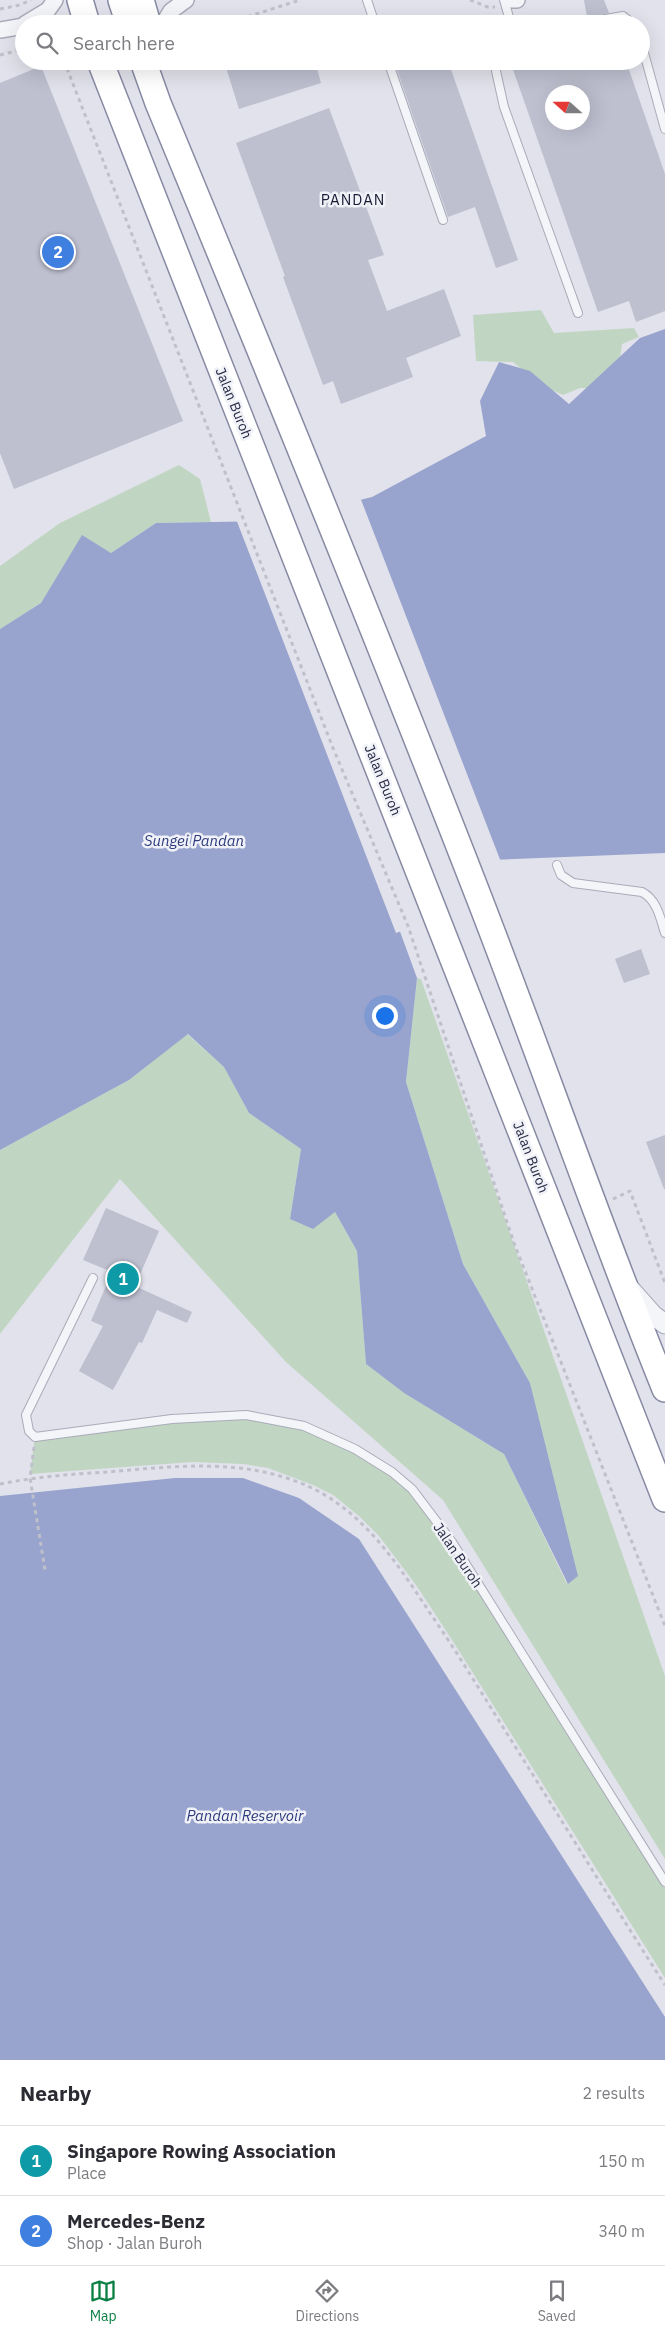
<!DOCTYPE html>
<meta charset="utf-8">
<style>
:root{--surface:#fff;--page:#f7f7f7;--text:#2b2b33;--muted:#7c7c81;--line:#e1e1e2;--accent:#0b8043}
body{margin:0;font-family:"IBM Plex Sans",sans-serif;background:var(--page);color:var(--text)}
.compass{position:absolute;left:545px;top:85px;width:45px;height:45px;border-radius:50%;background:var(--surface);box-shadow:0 5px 20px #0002;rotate:291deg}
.you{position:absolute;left:384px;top:1015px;width:18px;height:18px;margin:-12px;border:4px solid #fff;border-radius:50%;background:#1a73e8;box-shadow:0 0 0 8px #1a73e833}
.badge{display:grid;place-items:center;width:32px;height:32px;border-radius:50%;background:var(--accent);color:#fff;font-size:16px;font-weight:700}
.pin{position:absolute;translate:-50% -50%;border:2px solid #fff;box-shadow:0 1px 5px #0006}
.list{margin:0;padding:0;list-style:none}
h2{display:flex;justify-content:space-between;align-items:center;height:65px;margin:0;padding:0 20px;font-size:21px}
h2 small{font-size:16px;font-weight:400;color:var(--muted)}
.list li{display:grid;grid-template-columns:32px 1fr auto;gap:15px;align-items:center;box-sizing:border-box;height:70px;padding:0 20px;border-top:1px solid var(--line)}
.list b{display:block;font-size:19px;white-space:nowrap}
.list p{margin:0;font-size:16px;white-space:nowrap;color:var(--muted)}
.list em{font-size:16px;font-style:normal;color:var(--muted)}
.icon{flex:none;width:28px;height:28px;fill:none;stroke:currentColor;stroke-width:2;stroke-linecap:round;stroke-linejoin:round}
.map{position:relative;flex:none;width:665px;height:2060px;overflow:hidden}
.search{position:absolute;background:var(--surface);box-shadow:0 5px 20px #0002;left:15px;right:15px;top:15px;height:55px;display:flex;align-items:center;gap:12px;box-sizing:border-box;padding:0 18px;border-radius:28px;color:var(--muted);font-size:19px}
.sheet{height:205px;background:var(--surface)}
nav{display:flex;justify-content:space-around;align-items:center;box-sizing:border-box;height:70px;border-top:1px solid var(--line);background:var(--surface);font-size:14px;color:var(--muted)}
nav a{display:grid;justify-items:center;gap:2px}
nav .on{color:var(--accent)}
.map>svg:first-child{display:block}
.green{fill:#c1d6c2}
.water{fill:#99a4ce}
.pier{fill:#e1e2eb}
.building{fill:#bebfcf;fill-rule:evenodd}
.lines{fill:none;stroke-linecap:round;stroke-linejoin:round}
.service-casing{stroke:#aaabb9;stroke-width:10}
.minor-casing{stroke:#aaabb9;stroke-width:18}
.tertiary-casing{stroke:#aaabb9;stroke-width:21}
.trunk-casing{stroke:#878aa3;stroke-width:28}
.path{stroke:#bfc0ca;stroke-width:3;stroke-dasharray:4 4;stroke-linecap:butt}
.service{stroke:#f4f5f9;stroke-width:8}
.minor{stroke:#f4f5f9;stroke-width:15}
.tertiary{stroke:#f4f5f9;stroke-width:19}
.trunk{stroke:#fff;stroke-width:25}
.labels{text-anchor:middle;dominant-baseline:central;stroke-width:5;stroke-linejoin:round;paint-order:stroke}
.street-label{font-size:14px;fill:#282a45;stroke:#f1f2f8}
.neighbourhood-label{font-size:15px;letter-spacing:1px;fill:#1a1c36;stroke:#f1f2f8}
.water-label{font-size:15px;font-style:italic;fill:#2d3b7d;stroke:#f1f2f8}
</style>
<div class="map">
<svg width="665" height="2060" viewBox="0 0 665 2060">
<rect width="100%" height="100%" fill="#e1e2eb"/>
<g class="green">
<polygon points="541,310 554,333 634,328 639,337 622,344 618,373 606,388 580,388 563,395 541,385 513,362 476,361 473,315"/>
<polygon points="179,465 200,479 211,522 156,523 111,553 82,536 41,603 0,629 0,566 60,523"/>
<polygon points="417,978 421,979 665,1676 665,1859 443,1500 286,1362 120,1179 0,1334 0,1150 129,1080 187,1034 224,1067 249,1113 301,1149 290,1219 335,1212 357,1251 366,1364 404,1393 504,1454 567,1584 530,1383 463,1264 406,1082"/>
<polygon points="246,1415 304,1426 355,1449 412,1489 452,1542 665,1882 665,1978 454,1643 416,1585 379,1536 359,1516 333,1495 313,1485 268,1468 243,1464 192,1462 30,1474 35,1437"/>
</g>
<g class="water">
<polygon points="665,329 665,853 412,863 391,907 417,978 406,1082 463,1264 530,1383 578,1576 568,1584 504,1454 404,1393 366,1364 357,1251 335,1212 313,1229 290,1219 301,1149 249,1113 224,1067 188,1034 129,1080 0,1150 0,629 41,603 82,535 111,553 156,523 276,521 372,497 486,436 480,401 499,362 530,371 569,404 640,338"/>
<polygon points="175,1478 243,1478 299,1498 359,1539 665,2017 665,2060 0,2060 0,1496"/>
</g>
<polygon class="pier" points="360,497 501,862 413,866 393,907 402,931 396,933 236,519 276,519"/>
<g class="building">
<polygon points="584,0 604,0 609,13 587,17"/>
<polygon points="224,61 315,61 321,83 239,109"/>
<polygon points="394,61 448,61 518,260 496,268 475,207 448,217"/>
<path d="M510,61H626L665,174V311L636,322L629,301L598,312ZM552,92H582V122H552Z"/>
<polygon points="41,66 183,421 14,489 0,453 0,83"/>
<polygon points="329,108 384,255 368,260 387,311 444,289 461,336 406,358 413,377 341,404 333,381 323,385 283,277 285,276 236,143"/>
<polygon points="641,949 650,974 624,983 615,959"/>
<polygon points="665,1135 665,1189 664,1189 646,1142"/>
<polygon points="106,1208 159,1231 135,1286 192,1312 187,1323 157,1310 142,1343 139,1342 113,1390 79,1371 103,1326 91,1321 112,1272 83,1260"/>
</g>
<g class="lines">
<defs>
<g id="service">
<polyline points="367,0 375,24"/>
<polyline points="504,0 511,24"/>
<polyline points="577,24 623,16 633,24"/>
<polyline points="641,42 665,129"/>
<polyline points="388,61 443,220"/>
<polyline points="496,61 496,71 504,107 578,313"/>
<path d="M557,865L561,875L573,883L642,892C657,900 660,917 665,933"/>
<polyline points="93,1278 26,1415 29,1431 35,1437 172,1419 246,1415 304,1426 355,1449 392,1472 412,1489 452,1542 665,1882"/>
</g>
<g id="minor">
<polyline points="509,0 517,0"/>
<polyline points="25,24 48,10 55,0"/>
<polyline points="163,24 171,11 186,0"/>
<polyline points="0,30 24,26"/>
</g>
<polyline id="tertiary" points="630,1289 653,1315 665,1324"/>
<g id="trunk">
<polyline points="80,0 87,24"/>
<polyline points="121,0 129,24"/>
<polyline points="141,0 148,24"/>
<polyline points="100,61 665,1499"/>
<path d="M143,61L158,103C267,366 375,630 478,895C542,1060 599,1226 665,1389"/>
</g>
</defs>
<use href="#service" class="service-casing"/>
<use href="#minor" class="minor-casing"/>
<use href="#tertiary" class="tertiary-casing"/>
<use href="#trunk" class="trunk-casing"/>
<g class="path">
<polyline points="470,0 488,7 495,7"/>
<polyline points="0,9 20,5 31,0"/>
<polyline points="225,24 300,0"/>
<polyline points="0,55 24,49"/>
<polyline points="64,61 333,748 408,926 514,1243 665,1626"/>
<polyline points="613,1199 630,1191 665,1283"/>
<polyline points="34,1447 30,1478 45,1570"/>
<path d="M0,1484C35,1477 71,1474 107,1472C176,1466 249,1457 314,1489C366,1515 399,1566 430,1613C457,1652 481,1692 506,1732C559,1816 611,1901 665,1985"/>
</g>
<use href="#service" class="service"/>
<use href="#minor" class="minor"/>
<use href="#tertiary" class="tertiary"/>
<use href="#trunk" class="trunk"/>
</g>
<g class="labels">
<g class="street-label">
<text transform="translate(234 403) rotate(68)">Jalan Buroh</text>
<text transform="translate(383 780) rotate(68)">Jalan Buroh</text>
<text transform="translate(531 1157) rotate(69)">Jalan Buroh</text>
<text transform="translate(458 1555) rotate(56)">Jalan Buroh</text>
</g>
<g class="neighbourhood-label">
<text x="353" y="199">PANDAN</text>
</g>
<g class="water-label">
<text x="194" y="840">Sungei Pandan</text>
<text x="245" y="1815">Pandan Reservoir</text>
</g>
</g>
</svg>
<svg class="compass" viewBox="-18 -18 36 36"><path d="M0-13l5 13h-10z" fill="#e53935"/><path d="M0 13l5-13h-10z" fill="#7c7c81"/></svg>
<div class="you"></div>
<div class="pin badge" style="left:123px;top:1279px;background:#0f9aa8">1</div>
<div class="pin badge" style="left:58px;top:252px;background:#3f7fe0">2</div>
<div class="search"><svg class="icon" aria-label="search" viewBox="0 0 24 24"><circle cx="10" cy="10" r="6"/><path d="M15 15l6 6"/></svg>Search here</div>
</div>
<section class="sheet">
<h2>Nearby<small>2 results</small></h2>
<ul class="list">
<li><span class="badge" style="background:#0f9aa8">1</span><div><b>Singapore Rowing Association</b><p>Place</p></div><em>150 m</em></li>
<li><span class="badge" style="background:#3f7fe0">2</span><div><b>Mercedes-Benz</b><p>Shop · Jalan Buroh</p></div><em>340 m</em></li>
</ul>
</section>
<nav>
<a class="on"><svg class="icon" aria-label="map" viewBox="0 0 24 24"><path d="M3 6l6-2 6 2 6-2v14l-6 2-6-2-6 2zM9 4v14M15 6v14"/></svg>Map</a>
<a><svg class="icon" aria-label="directions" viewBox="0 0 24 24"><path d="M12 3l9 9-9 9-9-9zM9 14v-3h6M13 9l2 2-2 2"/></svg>Directions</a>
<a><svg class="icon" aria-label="saved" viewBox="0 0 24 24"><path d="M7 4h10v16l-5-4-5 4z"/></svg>Saved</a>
</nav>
